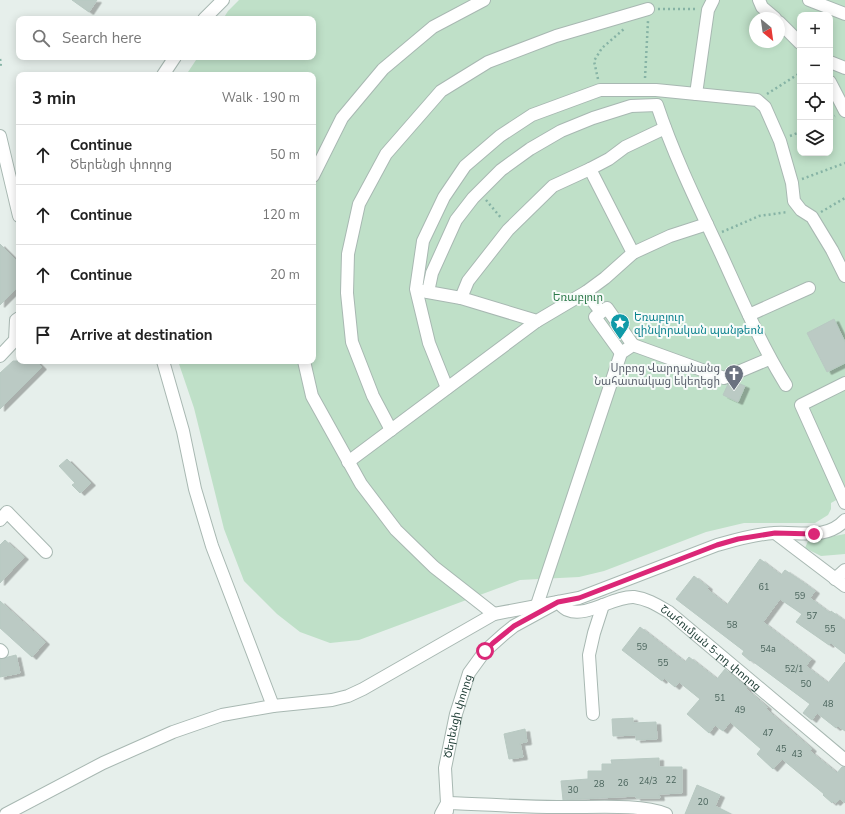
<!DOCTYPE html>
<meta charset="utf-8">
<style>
:root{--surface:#fff;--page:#f6f6f6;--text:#222;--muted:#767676;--line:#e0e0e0}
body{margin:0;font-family:"Nunito Sans","Noto Sans Armenian",sans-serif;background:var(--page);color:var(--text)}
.controls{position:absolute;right:12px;top:12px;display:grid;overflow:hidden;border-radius:8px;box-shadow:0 2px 10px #0003}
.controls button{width:36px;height:36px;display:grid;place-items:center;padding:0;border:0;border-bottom:1px solid var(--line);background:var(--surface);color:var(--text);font:20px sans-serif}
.compass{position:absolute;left:749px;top:12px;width:36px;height:36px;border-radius:50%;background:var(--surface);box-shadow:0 2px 10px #0003;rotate:151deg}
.stop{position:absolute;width:12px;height:12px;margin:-9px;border:3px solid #db2777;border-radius:50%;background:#fff}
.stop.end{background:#db2777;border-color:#fff;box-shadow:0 1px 4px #0008}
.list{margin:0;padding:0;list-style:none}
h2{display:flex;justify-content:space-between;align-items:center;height:52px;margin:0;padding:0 16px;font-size:17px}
h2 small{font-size:13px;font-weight:400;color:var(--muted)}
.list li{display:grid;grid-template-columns:26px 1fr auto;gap:12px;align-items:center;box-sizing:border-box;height:60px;padding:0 16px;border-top:1px solid var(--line)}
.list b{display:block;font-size:15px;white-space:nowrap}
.list p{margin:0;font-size:13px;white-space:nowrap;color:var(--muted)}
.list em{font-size:13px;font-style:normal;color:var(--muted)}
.icon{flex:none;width:22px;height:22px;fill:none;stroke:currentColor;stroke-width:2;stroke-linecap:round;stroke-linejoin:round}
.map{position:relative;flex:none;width:845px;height:814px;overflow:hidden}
.search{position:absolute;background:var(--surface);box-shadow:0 2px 10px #0003;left:16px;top:16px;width:300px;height:44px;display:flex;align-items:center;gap:10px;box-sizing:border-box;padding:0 14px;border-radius:8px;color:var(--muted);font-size:15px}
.panel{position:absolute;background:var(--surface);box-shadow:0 2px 10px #0003;left:16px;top:72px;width:300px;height:292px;border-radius:8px}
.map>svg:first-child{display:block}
.green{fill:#bfe0c8;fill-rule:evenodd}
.building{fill:#bbcac4;stroke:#b8c9c2;filter:url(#shadow)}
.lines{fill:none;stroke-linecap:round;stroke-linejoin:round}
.minor-casing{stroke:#a8b8b2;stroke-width:14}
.path{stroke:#86b3a5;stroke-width:2.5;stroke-dasharray:2 3;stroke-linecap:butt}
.minor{stroke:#fff;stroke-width:12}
.route{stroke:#db2777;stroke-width:5}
.labels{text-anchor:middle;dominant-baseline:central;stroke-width:4;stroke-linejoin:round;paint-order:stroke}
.number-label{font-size:9px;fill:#4a645c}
.park-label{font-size:11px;fill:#2d7a4b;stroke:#f7fbf9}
.culture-label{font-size:11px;fill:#0d838f;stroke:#f7fbf9;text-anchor:start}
.worship-label{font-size:11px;fill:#5b616d;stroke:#f7fbf9;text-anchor:end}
.street-label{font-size:11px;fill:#24423a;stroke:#f7fbf9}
</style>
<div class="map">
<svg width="845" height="814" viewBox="0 0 845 814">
<defs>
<filter id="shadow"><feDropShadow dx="4.5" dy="2.5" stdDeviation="0" flood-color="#0004"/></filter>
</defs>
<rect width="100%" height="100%" fill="#e6efeb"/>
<g class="green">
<path d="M239,0H845V495L831,503V509L828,515L815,523H744L706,532L604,571L579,577L520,580L359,640L330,643L300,632L277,614L244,581L224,529L194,408L178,361H313V75H186L198,57H313V19H223L228,11ZM800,15H830V153H800ZM755,18H779V42H755Z"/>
<polygon points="845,534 845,554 821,556 805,548 808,541"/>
</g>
<g class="building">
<polygon points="72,0 97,0 89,12"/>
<polygon points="0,244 19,263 19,286 0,305"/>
<polygon points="834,319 845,342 845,363 827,372 807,333"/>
<polygon points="13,361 36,361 42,367 0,409 0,373"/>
<polygon points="735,382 745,386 738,402 723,395 728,384"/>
<polygon points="67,459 91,483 80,493 72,485 75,483 59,466"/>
<polygon points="5,540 24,557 0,583 0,545"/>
<polygon points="760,559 781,575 785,570 800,580 815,591 810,598 830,613 831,611 845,621 845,654 831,643 829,645 796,622 802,614 780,599 763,622 811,659 806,666 828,683 845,662 845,731 838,726 836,728 817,713 812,720 803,713 810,704 751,660 750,661 742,654 744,651 676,599 694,576 708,587 707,589 727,605"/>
<polygon points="0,601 45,642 32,657 0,628"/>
<polygon points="640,627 685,662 689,657 717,679 725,669 747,688 746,689 767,707 766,709 812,749 810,751 837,773 842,767 845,767 845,803 840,799 836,803 833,801 832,803 823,795 824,794 782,759 773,769 757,754 761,749 730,722 723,731 715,725 709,733 687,714 700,699 679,682 675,687 664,678 662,681 622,650"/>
<polygon points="16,655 20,673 0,677 0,659"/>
<polygon points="633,718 633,723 656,722 657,739 636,740 636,735 613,736 612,719"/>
<polygon points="525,729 527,742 520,743 523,757 509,759 504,734"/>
<polygon points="659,758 659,767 682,767 682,793 659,794 660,798 636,798 636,796 563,800 561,781 588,779 588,771 602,771 602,764 612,764 611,760"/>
<polygon points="697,785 720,795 715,806 731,814 685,814"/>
</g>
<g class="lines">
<defs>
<g id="minor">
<polyline points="759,0 762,7 775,18"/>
<polyline points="809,0 845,14"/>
<polyline points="204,19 223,0"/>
<polyline points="779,22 800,43"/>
<polyline points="830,62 845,68"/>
<polyline points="163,75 175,57"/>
<polyline points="830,82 845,111"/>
<polyline points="696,94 708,10 713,0"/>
<polyline points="0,136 19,216"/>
<polyline points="590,169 633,253"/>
<polyline points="313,176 342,118 383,69 433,27 484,0"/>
<polyline points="422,291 461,298 537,321 586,292 605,278 633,253 670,236 707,224"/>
<path d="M428,292L432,273L456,220L473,198L501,170L530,149L561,131L593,118L631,106L657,105C674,156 698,205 721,254C741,298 760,343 786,385"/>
<polyline points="586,292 601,312"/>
<polyline points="461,298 468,281 508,230 553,186 590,169 609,159 625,147 665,128"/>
<polyline points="749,315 809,288"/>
<polyline points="621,353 595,317 607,308 633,345"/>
<polyline points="0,356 15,340 16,320 19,318"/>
<polyline points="163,361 183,431 195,489 212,546 273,706"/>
<polyline points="304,361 312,396 361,484 396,530 434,567 494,614"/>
<polyline points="845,383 801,405 845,503"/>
<polyline points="447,388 429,343 416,289 423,241 444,197 465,166 500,136 532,115 600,90 656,90 757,100 765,107 780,141 792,183 794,201 801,210 812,217 832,250 845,276"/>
<polyline points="391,430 373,396 352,342 347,293 348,254 359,204 386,154 441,91 488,62 556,36 648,9"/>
<polyline points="348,462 537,321"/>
<polyline points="0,520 7,512 46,552"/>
<polyline points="775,533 845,586"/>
<polyline points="835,579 845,570"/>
<polyline points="537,605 621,353 633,345 724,378 769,359"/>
<polyline points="0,650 2,652"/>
<polyline points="593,714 589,655 594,633 603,605"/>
<path d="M447,811V803C484,804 520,807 557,807C587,808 639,803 666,814"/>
<path d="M6,814L103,763L173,732L222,715L273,706L332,700L348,696L363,689L494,614L579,598L717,545C735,540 755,534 774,533C798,531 826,541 845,520"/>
<path id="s1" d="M441,814L447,803L445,768L456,714L469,673L485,651L504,634L514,626L558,602C561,605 564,609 568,610C586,618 614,596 634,597C648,599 657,605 669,612L845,760"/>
</g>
</defs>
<use href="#minor" class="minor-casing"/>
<g class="path">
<polyline points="658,9 697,9"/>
<polyline points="0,59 1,63 0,68"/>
<polyline points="645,78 648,21"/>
<polyline points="598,79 594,61 602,48 624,29"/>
<polyline points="767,94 800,73"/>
<polyline points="830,118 835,116"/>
<polyline points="790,136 800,132"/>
<polyline points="802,179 845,163"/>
<polyline points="486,200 502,219"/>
<polyline points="821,212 845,198"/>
<polyline points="722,232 759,216 788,212"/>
</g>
<use href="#minor" class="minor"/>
</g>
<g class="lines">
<polyline class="route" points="485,651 493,643 514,626 558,602 579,598 717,545 738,539 775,533 814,534"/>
</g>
<defs>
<symbol id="sight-pin" viewBox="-11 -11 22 30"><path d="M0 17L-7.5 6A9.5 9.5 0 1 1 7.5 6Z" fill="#0f9aa8" stroke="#f7fbf9"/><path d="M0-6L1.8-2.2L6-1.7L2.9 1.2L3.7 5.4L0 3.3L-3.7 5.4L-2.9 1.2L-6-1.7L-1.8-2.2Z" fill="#fff"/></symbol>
<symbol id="church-pin" viewBox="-11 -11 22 30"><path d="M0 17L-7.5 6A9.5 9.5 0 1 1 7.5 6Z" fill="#6b7280" stroke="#f7fbf9"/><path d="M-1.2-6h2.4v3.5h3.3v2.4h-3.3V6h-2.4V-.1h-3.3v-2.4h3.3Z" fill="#fff"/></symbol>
</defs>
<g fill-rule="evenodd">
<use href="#sight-pin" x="609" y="312" width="22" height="30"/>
<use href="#church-pin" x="723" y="363" width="22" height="30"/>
</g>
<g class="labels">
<g class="number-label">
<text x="764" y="587">61</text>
<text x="800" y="596">59</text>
<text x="812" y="616">57</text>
<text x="732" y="625">58</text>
<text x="830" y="629">55</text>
<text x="642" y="647">59</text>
<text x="768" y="649">54a</text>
<text x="663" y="663">55</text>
<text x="794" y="669">52/1</text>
<text x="806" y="684">50</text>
<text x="720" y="698">51</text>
<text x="828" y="704">48</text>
<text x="740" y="710">49</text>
<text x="768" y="733">47</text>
<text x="781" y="749">45</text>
<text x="797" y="754">43</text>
<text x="671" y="780">22</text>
<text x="648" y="781">24/3</text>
<text x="623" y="783">26</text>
<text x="599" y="784">28</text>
<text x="573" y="790">30</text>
<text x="703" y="802">20</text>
</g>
<g class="park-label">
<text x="578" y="297">Եռաբլուր</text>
</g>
<g class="culture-label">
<text x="634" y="317">Եռաբլուր<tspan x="634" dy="13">զինվորական պանթեոն</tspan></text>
</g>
<g class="worship-label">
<text x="720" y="368">Սրբոց Վարդանանց<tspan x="720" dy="13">Նահատակաց եկեղեցի</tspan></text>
</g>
<g class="street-label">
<text stroke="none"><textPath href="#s1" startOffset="436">Շահումյան 5-րդ փողոց</textPath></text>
<text stroke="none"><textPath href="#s1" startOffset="101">Ծերենցի փողոց</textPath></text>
</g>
</g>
</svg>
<div class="controls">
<button>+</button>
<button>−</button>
<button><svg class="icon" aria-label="locate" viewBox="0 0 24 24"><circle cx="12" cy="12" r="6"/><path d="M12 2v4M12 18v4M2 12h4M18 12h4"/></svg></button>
<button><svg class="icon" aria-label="layers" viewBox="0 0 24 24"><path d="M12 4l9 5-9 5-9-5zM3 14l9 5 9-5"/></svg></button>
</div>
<svg class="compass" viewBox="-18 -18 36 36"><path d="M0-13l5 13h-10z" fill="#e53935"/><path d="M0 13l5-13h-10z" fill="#767676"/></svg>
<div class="stop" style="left:485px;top:651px"></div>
<div class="stop end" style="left:814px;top:534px"></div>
<div class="search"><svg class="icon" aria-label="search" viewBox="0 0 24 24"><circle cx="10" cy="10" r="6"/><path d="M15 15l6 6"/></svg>Search here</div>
<section class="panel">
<h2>3 min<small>Walk · 190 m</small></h2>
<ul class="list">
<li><svg class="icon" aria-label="ahead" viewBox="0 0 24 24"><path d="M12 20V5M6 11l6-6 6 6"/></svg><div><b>Continue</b><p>Ծերենցի փողոց</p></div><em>50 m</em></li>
<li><svg class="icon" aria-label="ahead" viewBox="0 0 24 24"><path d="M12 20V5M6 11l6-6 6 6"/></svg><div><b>Continue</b></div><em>120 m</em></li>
<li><svg class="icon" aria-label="ahead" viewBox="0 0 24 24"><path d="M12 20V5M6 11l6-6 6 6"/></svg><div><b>Continue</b></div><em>20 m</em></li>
<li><svg class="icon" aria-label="arrive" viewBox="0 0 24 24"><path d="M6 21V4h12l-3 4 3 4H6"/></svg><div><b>Arrive at destination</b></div></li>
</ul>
</section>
</div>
